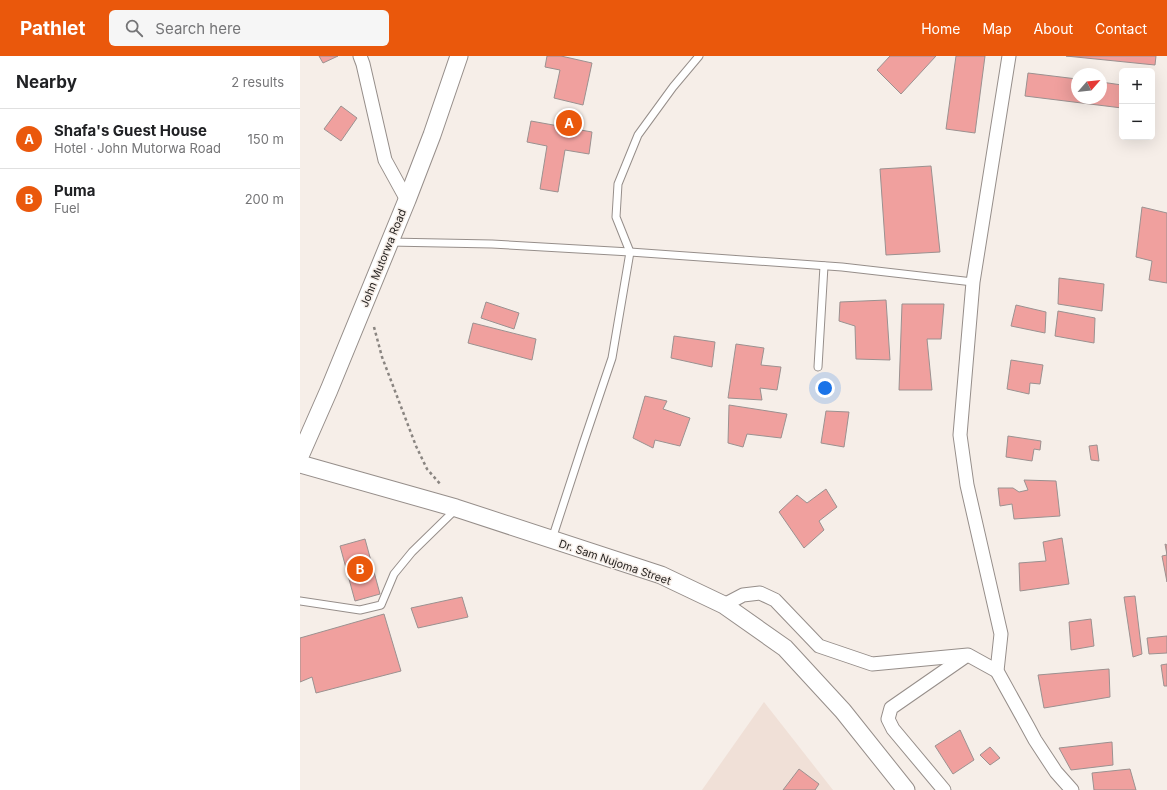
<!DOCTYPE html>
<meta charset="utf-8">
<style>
:root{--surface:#fff;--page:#f6f6f6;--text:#202124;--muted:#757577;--line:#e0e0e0;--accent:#ea580c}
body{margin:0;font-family:Inter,sans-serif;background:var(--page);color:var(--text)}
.controls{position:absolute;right:12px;top:12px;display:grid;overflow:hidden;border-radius:6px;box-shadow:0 4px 16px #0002}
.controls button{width:36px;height:36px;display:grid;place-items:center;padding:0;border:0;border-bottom:1px solid var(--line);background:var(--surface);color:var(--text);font:20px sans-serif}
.compass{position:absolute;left:771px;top:12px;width:36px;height:36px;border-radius:50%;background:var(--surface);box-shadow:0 4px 16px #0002;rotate:62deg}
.you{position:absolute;left:525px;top:332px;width:14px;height:14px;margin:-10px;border:3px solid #fff;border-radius:50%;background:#1a73e8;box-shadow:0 0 0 6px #1a73e833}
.badge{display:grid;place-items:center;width:26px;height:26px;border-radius:50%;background:var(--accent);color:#fff;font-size:13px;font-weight:700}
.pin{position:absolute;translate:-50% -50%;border:2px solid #fff;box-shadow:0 1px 4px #0006}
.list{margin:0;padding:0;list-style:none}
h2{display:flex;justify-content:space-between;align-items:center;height:52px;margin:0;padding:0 16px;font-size:17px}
h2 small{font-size:13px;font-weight:400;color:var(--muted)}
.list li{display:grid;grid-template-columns:26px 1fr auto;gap:12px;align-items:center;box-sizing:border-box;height:60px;padding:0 16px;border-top:1px solid var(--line)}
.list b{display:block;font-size:15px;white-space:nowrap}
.list p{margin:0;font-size:13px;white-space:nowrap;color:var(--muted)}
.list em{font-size:13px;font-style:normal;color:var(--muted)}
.icon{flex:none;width:22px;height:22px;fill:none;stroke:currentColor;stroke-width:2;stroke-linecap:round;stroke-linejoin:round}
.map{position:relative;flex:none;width:867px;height:734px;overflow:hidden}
header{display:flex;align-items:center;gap:24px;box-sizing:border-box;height:56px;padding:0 20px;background:var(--accent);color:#fff}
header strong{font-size:19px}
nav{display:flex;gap:22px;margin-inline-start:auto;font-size:14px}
.search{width:280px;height:36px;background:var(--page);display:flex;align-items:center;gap:10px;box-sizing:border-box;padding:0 14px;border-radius:6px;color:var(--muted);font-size:15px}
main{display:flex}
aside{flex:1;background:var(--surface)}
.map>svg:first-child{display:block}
.built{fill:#f0e0d7}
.building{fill:#f0a09e;stroke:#9b9190}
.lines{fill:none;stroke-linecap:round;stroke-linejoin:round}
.service-casing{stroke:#968e8a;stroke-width:9}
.minor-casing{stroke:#968e8a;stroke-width:15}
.tertiary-casing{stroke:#968e8a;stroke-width:19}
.path{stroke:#8a8581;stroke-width:2.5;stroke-dasharray:3 3;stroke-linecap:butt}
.service{stroke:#fff;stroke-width:7}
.minor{stroke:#fff;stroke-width:13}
.tertiary{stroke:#fff;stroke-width:17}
.labels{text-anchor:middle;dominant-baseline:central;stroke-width:3;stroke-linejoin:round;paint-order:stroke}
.street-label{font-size:11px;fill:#221f1d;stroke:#f6eee8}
</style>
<header>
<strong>Pathlet</strong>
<div class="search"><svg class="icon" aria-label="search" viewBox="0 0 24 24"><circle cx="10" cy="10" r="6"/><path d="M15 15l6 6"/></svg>Search here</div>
<nav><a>Home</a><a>Map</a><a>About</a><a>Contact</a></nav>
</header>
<main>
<aside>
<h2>Nearby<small>2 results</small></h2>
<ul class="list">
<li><span class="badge">A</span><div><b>Shafa's Guest House</b><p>Hotel · John Mutorwa Road</p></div><em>150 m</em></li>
<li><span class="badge">B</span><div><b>Puma</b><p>Fuel</p></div><em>200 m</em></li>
</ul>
</aside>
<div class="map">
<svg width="867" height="734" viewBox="0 0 867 734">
<rect width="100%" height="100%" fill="#f6eee8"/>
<polygon class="built" points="464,646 533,734 402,734"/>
<g class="building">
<polygon points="19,0 38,0 23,7"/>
<polygon points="247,0 261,0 292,7 283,49 254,42 260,14 245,11"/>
<polygon points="590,0 636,0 601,38 577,14"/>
<polygon points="656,0 685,0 675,77 646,73"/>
<polygon points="766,0 856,0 855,9"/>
<polygon points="728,17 777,23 777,42 801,42 801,26 822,29 822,52 725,40"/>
<polygon points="41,50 57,62 41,85 24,73"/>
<polygon points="231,65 292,76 289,98 265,94 258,136 240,133 247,90 227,86"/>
<polygon points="631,110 640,196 586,199 580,113"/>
<polygon points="842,151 867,157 867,227 849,224 852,205 836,201"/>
<polygon points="759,222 804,228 802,255 758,248"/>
<polygon points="586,244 590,304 556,303 555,270 539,265 540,246"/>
<polygon points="186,246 219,257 214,273 181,262"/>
<polygon points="602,248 644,248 641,283 627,283 632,334 599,334"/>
<polygon points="716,249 746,256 745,277 711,270"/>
<polygon points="758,255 795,262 794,287 755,280"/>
<polygon points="173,267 236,283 232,304 168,287"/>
<polygon points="374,280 415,286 412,311 371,302"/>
<polygon points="436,288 464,292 461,309 481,311 477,334 460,332 462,344 428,342"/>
<polygon points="711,304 743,309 740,328 730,327 729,338 707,333"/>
<polygon points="345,340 367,345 363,353 390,362 380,390 355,384 353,392 333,382"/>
<polygon points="429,349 487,358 481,382 447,378 443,391 428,387"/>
<polygon points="526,355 549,356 544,391 521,387"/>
<polygon points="708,380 741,385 740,394 734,393 732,405 706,401"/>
<polygon points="797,389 799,405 791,404 789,390"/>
<polygon points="724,424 756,425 760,460 714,463 712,448 700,450 698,432 713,432 719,436 728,434"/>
<polygon points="526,433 537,451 519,465 524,474 504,492 479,456 497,439 507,447"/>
<polygon points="762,482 769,528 720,535 719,507 746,505 743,486"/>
<polygon points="65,483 80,538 55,545 40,490"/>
<polygon points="865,488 867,489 867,526 862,500 867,499"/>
<polygon points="835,540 842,598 833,601 824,541"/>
<polygon points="162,541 168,561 118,572 111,552"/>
<polygon points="84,558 101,615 16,637 12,621 0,626 0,582"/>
<polygon points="791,563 794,590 771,594 769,566"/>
<polygon points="867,580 867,597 849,598 847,582"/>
<polygon points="867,608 867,630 864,630 861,609"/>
<polygon points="809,613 810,641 744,652 738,619"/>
<polygon points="660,674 674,704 653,718 635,690"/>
<polygon points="812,686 813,709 771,714 759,692"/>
<polygon points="690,691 700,702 690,709 680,699"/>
<polygon points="499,713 519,728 515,734 483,734"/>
<polygon points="830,713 836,734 794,734 792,717"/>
</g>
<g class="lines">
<defs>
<g id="service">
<polyline points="89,186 192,188 330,196 542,211 673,226"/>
<polyline points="518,311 524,210"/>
<polyline points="252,483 283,388 312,302 330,196 316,161 318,128 338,79 373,31 399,0"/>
<polyline points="0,545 60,554 81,549 94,518 112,496 156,453"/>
</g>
<g id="minor">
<polyline points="60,0 63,8 85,104 107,144"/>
<polyline points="709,0 673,226 660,379 667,429 701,578 697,615 728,671 735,684 756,716 772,734"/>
<polyline points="424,549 443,539 460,537 475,544 519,590 572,608 668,599 697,615"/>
<polyline points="644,734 593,673 588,663 591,652 666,600"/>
</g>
<g id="tertiary">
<polyline points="0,400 29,334 107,144 132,79 159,0"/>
<polyline points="0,408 156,452 361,519 424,549 485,592 543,655 606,734"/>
</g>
</defs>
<use href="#service" class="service-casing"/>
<use href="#minor" class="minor-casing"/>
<use href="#tertiary" class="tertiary-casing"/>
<polyline class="path" points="74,271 82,301 116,390 127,413 141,429"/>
<use href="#service" class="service"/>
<use href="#minor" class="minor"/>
<use href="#tertiary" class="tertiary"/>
</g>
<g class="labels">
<g class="street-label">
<text transform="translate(83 202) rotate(-68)">John Mutorwa Road</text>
<text transform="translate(315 506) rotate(19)">Dr. Sam Nujoma Street</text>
</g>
</g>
</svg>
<div class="controls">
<button>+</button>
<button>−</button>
</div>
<svg class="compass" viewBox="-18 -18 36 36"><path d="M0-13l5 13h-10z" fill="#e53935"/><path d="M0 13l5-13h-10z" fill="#757577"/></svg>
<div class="you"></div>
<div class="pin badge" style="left:269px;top:67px">A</div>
<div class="pin badge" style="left:60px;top:513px">B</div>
</div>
</main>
